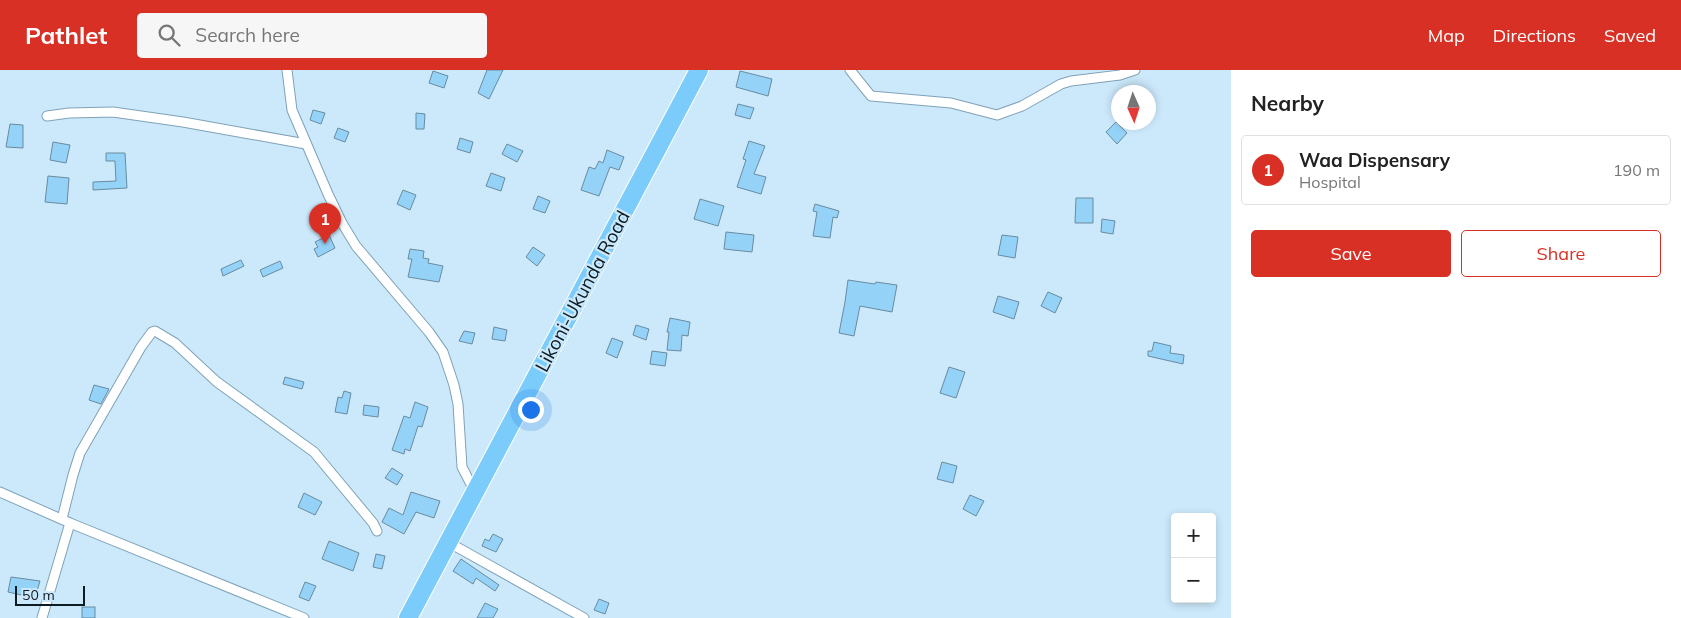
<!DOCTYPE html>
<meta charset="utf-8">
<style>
:root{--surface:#fff;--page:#f6f6f6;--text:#222;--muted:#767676;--line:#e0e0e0;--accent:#d93025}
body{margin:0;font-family:Mulish,sans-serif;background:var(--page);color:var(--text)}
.controls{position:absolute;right:15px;bottom:15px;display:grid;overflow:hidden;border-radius:5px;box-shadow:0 2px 8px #0003}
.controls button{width:45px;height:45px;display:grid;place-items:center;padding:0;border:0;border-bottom:1px solid var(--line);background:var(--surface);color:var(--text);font:25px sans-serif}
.compass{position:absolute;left:1111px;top:15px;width:45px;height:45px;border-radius:50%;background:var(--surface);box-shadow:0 2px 8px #0003;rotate:177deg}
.scale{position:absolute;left:15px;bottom:12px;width:70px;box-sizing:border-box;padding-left:5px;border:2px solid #0d1b23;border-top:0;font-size:14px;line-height:18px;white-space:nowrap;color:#0d1b23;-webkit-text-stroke:4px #cce9fb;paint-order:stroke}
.you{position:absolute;left:530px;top:339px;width:18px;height:18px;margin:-12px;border:4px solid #fff;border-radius:50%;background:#1a73e8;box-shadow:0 0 0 8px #1a73e833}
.badge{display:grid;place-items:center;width:32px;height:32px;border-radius:50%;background:var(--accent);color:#fff;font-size:16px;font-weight:700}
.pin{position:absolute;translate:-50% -41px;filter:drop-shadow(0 1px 2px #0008)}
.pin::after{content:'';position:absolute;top:26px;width:18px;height:15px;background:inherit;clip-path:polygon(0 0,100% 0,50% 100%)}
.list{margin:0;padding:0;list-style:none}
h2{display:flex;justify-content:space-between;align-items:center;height:65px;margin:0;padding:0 20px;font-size:21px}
h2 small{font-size:16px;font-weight:400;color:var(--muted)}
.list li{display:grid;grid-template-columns:32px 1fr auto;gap:15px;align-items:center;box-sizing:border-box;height:70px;margin:0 10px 10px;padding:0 10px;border:1px solid var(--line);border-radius:5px}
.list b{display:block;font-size:19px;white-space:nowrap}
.list p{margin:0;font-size:16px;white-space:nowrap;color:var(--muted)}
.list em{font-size:16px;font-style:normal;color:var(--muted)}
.actions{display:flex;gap:10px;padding:15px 20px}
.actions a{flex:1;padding:11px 0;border:1px solid var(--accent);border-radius:5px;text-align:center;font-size:18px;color:var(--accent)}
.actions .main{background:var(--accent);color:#fff}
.icon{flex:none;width:28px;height:28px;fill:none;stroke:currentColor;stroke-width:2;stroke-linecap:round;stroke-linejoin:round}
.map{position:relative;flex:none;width:1231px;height:548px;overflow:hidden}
header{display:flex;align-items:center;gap:30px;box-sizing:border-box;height:70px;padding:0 25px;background:var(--accent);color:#fff}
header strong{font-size:24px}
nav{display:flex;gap:28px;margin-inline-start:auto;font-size:18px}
.search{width:350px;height:45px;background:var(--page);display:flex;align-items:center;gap:12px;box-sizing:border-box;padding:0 18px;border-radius:5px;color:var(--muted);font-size:19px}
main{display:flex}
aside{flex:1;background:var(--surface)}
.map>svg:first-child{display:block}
.building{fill:#95d2f7;stroke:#698ba0}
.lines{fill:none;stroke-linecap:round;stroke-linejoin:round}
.street-casing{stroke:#7fa2b7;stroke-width:11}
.highway-casing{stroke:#fff;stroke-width:20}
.street{stroke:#fff;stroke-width:9}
.highway{stroke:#7bccfa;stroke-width:18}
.labels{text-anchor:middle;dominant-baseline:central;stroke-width:4.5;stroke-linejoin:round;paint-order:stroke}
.street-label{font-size:19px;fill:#0d1b23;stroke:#cce9fb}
</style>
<header>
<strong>Pathlet</strong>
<div class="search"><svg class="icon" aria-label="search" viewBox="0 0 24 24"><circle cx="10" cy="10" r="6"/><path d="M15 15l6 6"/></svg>Search here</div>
<nav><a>Map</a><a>Directions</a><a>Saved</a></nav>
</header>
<main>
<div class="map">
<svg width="1231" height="548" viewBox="0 0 1231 548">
<rect width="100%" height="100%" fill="#cce9fb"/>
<g class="building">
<polygon points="487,0 503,0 489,29 478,23"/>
<polygon points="433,1 448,6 444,18 429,13"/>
<polygon points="740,1 772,9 768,26 736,17"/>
<polygon points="738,34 754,38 750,49 735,45"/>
<polygon points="313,40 325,43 321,54 310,50"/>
<polygon points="416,43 425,44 424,59 416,59"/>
<polygon points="1116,52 1127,63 1117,74 1106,62"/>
<polygon points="10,54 23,55 23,78 6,77"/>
<polygon points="338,58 349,62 345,72 334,68"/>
<polygon points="460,68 473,72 470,83 457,79"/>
<polygon points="749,71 765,76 754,104 766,107 761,124 737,117 746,90 743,89"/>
<polygon points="53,72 70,75 66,93 50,90"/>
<polygon points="507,74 523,81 517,92 502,84"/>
<polygon points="607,80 624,87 619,100 610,97 599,126 581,120 589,97 595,99 599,91 603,93"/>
<polygon points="106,83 125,83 127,118 93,120 93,112 116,111 115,91 106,91"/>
<polygon points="491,103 505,108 501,121 486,116"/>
<polygon points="48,106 69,108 67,134 45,132"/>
<polygon points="403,120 416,125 410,140 397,134"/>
<polygon points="538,126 550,131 545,143 533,139"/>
<polygon points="1076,128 1093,128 1093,153 1075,153"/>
<polygon points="700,129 724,136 718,156 694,149"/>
<polygon points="815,134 839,141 837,148 833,147 830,168 813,166 817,142 813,141"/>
<polygon points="1102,149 1115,151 1113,164 1101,162"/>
<polygon points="726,162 754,165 752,182 724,179"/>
<polygon points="329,165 335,178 318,187 314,179 318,177 315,172"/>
<polygon points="1002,165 1018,167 1015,188 998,185"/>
<polygon points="533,177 545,185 537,196 526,187"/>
<polygon points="410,179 424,181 423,188 429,189 428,193 443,196 439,212 408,207 412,189 408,189"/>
<polygon points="241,190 244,196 223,206 221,199"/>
<polygon points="280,191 283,198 263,207 260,200"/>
<polygon points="848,210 875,214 876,212 897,215 892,242 860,236 854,266 839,263 845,232"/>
<polygon points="1048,222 1062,228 1055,243 1041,236"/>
<polygon points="998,226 1019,232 1014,249 993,242"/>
<polygon points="670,248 690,252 688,266 682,265 681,281 667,280 669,262 667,262"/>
<polygon points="636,255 649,259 646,270 633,265"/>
<polygon points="494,257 507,260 505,271 492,269"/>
<polygon points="464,261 475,263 472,274 459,271"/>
<polygon points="612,268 623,272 617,288 606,283"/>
<polygon points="1154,272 1171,276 1170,283 1184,285 1183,294 1148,286 1148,281 1152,281"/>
<polygon points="652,281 667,283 665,296 650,294"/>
<polygon points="949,297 965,302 956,328 940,323"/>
<polygon points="285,307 304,312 302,319 283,314"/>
<polygon points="94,315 109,319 101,334 89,330"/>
<polygon points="344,321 351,323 347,344 335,342 338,327 342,328"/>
<polygon points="415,332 428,337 422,357 418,356 410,381 405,379 404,384 392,380 404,346 410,348"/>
<polygon points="364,335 379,337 378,347 363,345"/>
<polygon points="942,392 957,396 953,413 937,409"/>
<polygon points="392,398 403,405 397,415 385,408"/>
<polygon points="411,422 440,431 434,448 416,442 404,464 382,452 389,438 403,445"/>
<polygon points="304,423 322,432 315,445 298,437"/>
<polygon points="970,425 984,431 976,446 963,439"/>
<polygon points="493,464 503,469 496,482 482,476 485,469 489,471"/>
<polygon points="329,471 359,483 353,501 322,489"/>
<polygon points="376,484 385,486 382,499 373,497"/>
<polygon points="461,489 499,515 495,521 476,508 473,514 453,501"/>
<polygon points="11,507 40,511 35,528 8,522"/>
<polygon points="305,512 316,516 309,531 299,527"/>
<polygon points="599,529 609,533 605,544 594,540"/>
<polygon points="485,533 498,539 493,548 477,548"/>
<rect x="82" y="537" width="13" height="11"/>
</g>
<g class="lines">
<defs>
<g id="street">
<polyline points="287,0 292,40 328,124 342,153 356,176 429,262 443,282 454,315 458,334 462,397 475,422"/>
<polyline points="850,0 871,26 951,33 997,45 1022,36 1061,14 1071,11 1120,5 1135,0"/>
<polyline points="47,46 69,43 113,42 183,52 306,74"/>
<polyline points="0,422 70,453 304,548"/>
<polyline points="62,449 73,405 80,383 141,277 152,262 155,261 175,273 217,312 314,382 373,453 377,461"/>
<polyline points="448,470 455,476 584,548"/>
<polyline points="42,548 70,453"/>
</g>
<polyline id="highway" points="408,548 699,0"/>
</defs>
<use href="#street" class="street-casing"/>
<use href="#highway" class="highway-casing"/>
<use href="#street" class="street"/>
<use href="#highway" class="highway"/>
</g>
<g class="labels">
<g class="street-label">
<text transform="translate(582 221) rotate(-62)">Likoni-Ukunda Road</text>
</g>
</g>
</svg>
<div class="controls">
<button>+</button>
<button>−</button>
</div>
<svg class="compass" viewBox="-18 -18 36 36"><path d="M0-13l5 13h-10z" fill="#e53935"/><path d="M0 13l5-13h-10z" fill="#767676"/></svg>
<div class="scale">50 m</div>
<div class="you"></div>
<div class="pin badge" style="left:325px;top:174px">1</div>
</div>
<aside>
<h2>Nearby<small></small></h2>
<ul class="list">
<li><span class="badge">1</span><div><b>Waa Dispensary</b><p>Hospital</p></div><em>190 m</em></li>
</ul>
<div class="actions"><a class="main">Save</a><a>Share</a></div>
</aside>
</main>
